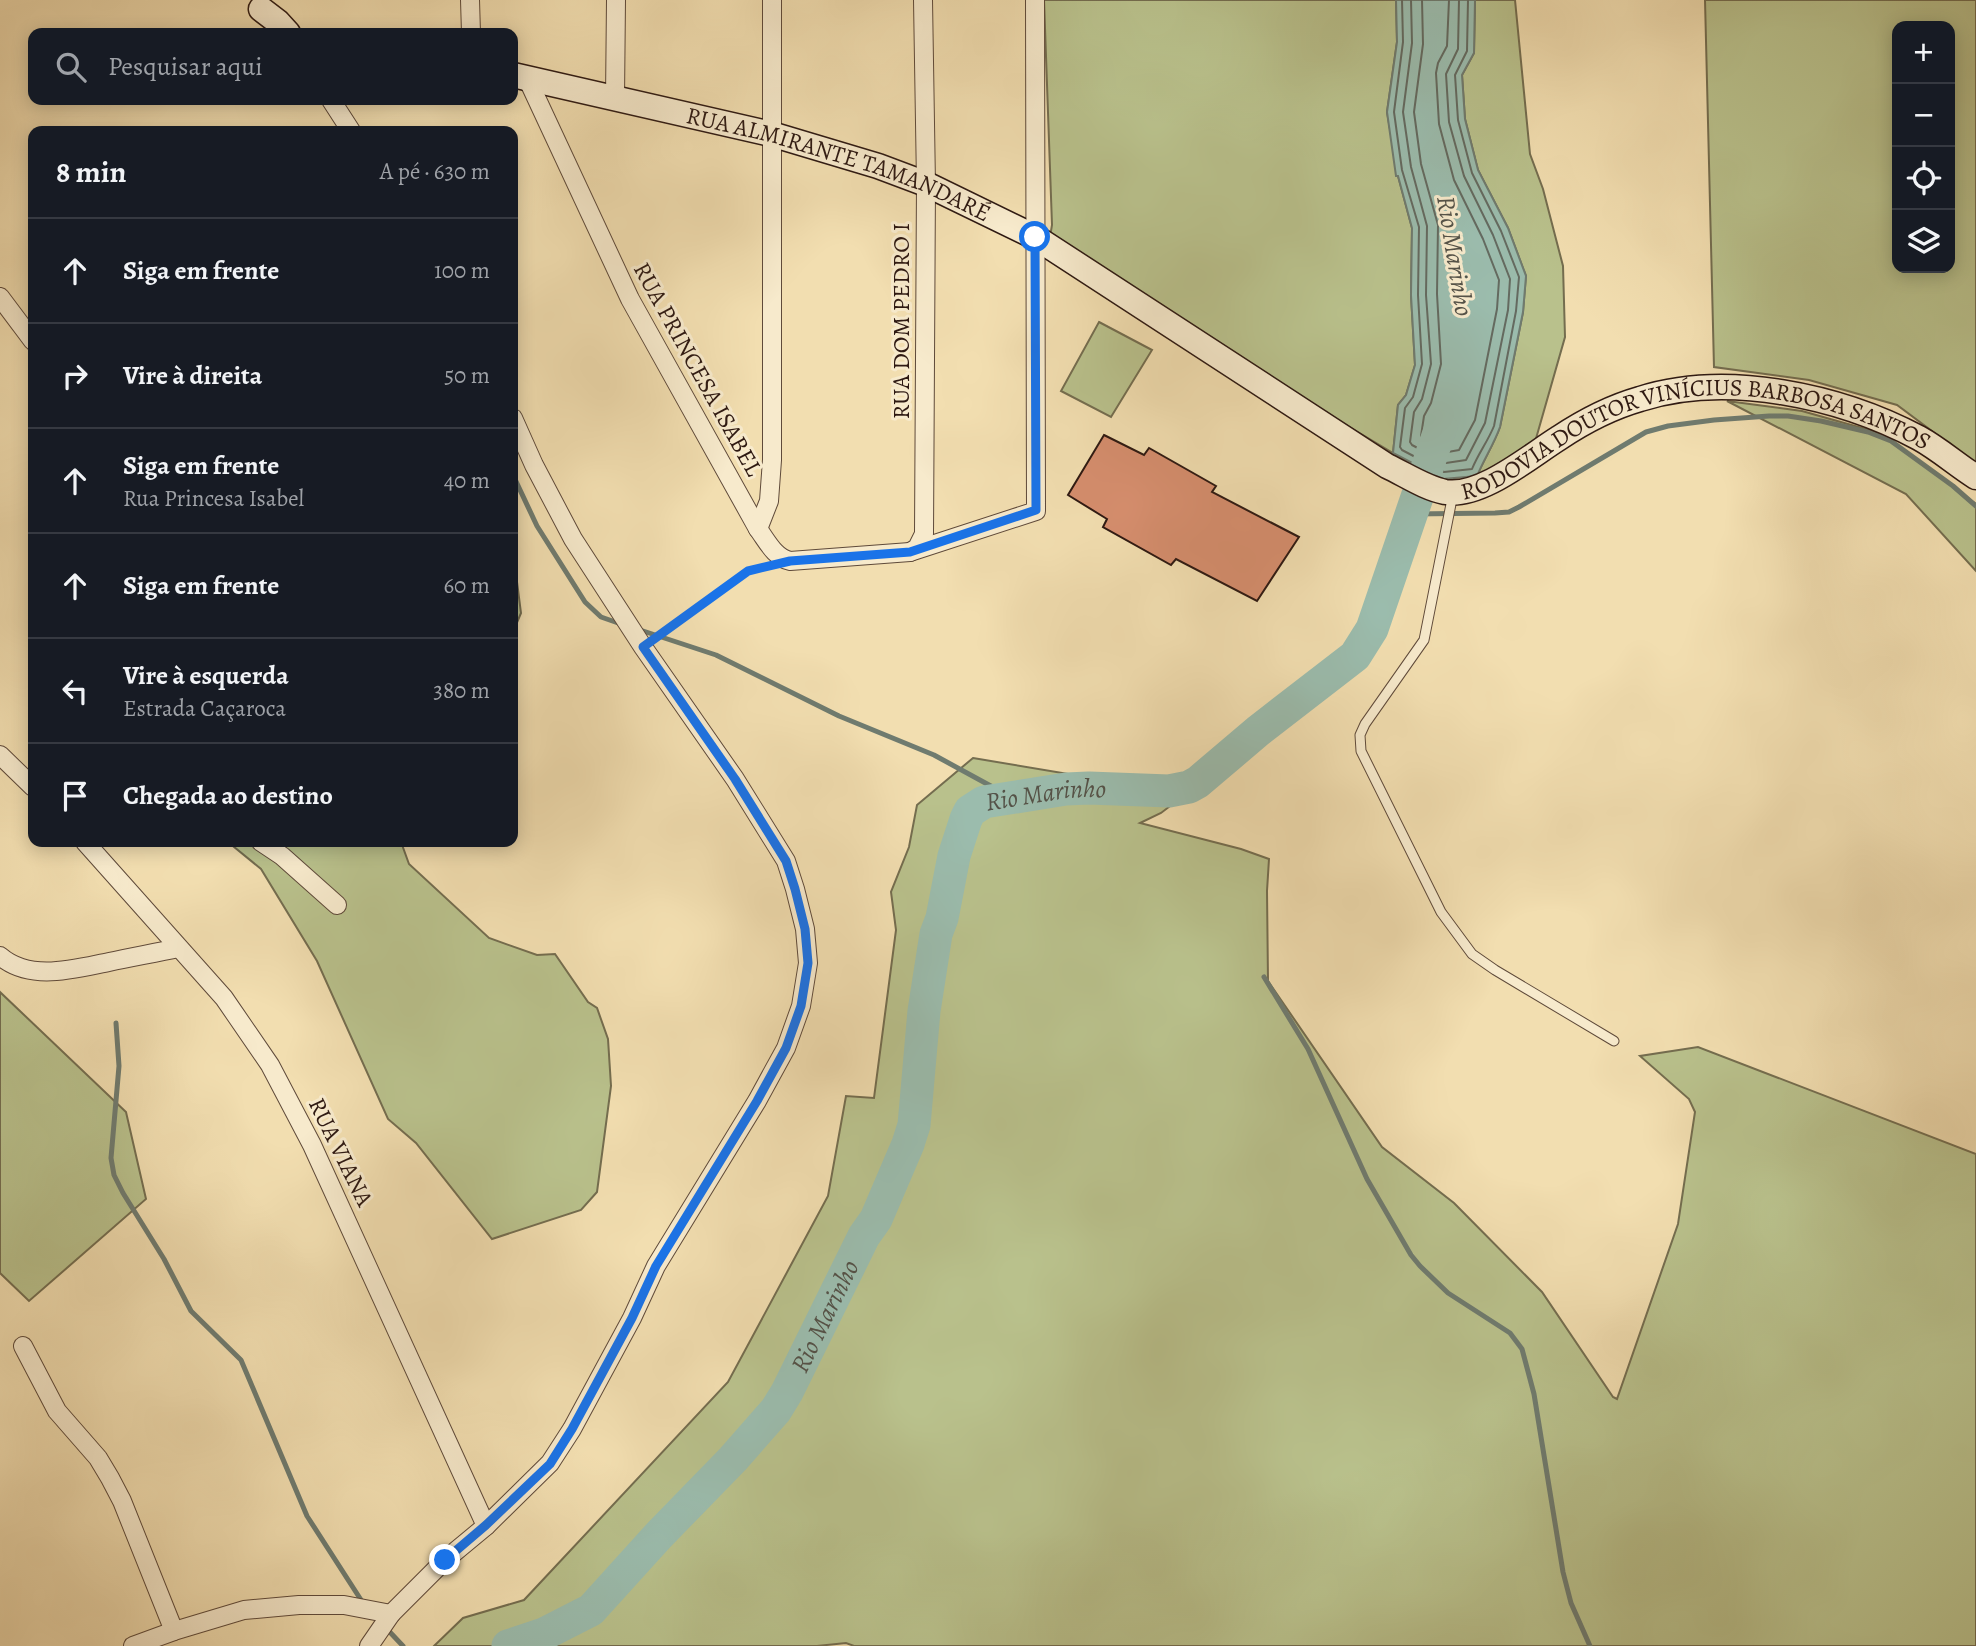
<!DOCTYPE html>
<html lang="pt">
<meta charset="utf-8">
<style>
:root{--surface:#171b24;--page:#20242c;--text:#f1f3f6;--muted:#9ea1a6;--line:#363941}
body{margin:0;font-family:Alegreya,serif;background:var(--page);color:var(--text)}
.controls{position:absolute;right:21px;top:21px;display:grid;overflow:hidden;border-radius:14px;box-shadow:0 4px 18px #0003}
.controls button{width:63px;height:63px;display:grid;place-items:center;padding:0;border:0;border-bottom:2px solid var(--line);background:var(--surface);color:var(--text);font:35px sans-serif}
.stop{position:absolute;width:21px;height:21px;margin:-16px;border:5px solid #1a73e8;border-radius:50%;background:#fff}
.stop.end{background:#1a73e8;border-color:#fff;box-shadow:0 2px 7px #0008}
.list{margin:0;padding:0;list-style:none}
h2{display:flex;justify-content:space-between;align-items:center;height:91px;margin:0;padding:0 28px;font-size:30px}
h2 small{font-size:23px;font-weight:400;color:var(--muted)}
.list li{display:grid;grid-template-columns:46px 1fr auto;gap:21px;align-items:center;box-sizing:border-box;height:105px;padding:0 28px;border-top:2px solid var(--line)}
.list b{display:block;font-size:26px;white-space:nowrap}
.list p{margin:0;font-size:23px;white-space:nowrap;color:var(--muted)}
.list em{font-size:23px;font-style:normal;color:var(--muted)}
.icon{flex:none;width:38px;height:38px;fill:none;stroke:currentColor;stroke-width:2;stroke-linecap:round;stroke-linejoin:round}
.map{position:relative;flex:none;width:1976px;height:1646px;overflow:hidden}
.search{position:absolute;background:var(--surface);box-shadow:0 4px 18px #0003;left:28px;top:28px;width:490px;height:77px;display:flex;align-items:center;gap:18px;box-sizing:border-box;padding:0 24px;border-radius:14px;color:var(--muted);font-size:26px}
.panel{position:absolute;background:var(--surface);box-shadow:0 4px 18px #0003;left:28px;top:126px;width:490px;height:721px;border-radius:14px}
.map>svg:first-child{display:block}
.green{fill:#b9c18c;stroke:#746d4f;stroke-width:2;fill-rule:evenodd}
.water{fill:#9bbcad;stroke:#6f7b6f;stroke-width:2}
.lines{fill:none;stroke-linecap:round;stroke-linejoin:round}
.shore{stroke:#646a60;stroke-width:2}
.stream{stroke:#6f7b6f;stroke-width:5}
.river{stroke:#9bbcad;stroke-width:33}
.building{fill:#d68e6e;stroke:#2e1912;stroke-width:2}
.service-casing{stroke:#5f4a3a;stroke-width:11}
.minor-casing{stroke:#5f4a3a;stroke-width:20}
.secondary-casing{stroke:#2e1912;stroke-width:27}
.path{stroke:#2e1912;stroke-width:3.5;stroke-dasharray:2 3.5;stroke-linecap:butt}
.service{stroke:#f7eacc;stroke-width:9}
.minor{stroke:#f7eacc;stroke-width:18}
.secondary{stroke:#f7eacc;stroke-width:24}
.route{stroke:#1a73e8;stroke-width:9}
.labels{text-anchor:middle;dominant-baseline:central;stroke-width:6;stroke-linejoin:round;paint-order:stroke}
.street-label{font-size:24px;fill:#2e1912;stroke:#f7eacc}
.water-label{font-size:26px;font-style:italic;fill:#545248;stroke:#f7eacc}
</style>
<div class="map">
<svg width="1976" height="1646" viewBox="0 0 1976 1646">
<rect width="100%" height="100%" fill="#f2deb0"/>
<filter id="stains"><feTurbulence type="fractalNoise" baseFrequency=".00286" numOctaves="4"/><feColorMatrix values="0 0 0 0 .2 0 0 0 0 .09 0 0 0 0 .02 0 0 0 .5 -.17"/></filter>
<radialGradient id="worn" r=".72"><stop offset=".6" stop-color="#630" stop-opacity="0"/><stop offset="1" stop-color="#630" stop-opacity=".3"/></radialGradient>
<g class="green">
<polygon points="1044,0 1396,0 1397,42 1387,112 1398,176 1412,228 1411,295 1415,365 1406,395 1398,405 1393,453 1163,316 1050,237 1052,225"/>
<path d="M1475,0H1515L1530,154L1543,189L1563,266L1565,337L1533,449L1477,476C1484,459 1494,444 1500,427L1523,312L1526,276L1508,228L1478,170L1465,119L1462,75L1474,53Z"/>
<path d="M1705,0H1976V464L1897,405L1809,380L1714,367ZM1897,26H1950V268H1897Z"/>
<polygon points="1099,322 1152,350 1111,417 1061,391"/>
<polygon points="1727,401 1802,411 1883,434 1976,504 1976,571 1906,494"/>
<polygon points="513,572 517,582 521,613 513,632"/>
<polygon points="973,758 1128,784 1199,784 1161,813 1140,823 1241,849 1269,859 1267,891 1268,981 1382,1147 1454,1203 1542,1292 1613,1397 1617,1399 1678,1224 1695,1112 1689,1099 1640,1056 1698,1047 1976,1154 1976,1646 854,1646 846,1643 817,1646 434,1646 463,1618 524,1600 728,1382 828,1196 846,1096 874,1098 896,930 891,892 909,847 917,805"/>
<polygon points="228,842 401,842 409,864 489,938 537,955 555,954 588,1002 597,1008 608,1039 611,1086 597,1192 581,1210 492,1239 416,1143 388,1119 317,961 261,869"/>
<polygon points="0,992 126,1112 146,1199 29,1301 0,1273"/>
</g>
<path class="water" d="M1396,0H1475L1474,53L1462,75L1465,119L1478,170L1508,228L1526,276L1523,312L1500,427C1494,444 1484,459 1477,476L1443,479L1393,453L1398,405L1406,395L1415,365L1411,295L1412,228L1398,176H1396L1387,112L1397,42Z"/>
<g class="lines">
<g class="shore">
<path d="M1402,0L1403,42L1394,112L1402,170L1419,227L1418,295L1422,364L1413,397L1405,408L1400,447L1402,450L1444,472L1472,469C1478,454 1488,441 1494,426L1516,311L1519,277L1501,231L1472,173L1458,120L1455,75L1467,51L1468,0"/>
<polyline points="1411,0 1412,43 1403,112 1411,167 1427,226 1426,295 1431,364 1422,399 1414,412 1410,442 1412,445 1446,463 1466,460 1485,423 1508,310 1510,279 1493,235 1464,176 1449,122 1446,74 1458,49 1459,0"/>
<polyline points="1422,0 1423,44 1414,112 1421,164 1438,225 1437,294 1441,364 1431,403 1424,416 1421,436 1423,439 1448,452 1459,450 1475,420 1497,309 1499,280 1483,239 1454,180 1439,124 1436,73 1438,63 1447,46 1449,0"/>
</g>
<g class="stream">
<polyline points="513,475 537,526 585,602 601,617 621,624"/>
<polyline points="1412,514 1495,513 1509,512 1519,507 1646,432 1668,426 1714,420 1769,416 1788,416 1821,421 1868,432 1891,441 1953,486 1976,506"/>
<polyline points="637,629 716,655 839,716 934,755 1011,797"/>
<polyline points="1264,977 1308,1049 1367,1179 1411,1255 1420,1266 1448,1293 1510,1333 1522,1349 1534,1394 1563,1572 1571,1603 1590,1646"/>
<polyline points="116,1023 119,1066 111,1158 114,1175 123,1193 164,1259 191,1311 241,1360 307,1516 363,1603"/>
<polyline points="386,1628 403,1646"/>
</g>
<path class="river" id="s1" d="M508,1646L544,1634L591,1610L659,1535L733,1459L776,1410L787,1392L864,1236L876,1219L908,1144L914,1125L924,1011L936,934L942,918L954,856L966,819L970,811L984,802L1066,789L1089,788L1169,791L1189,787L1198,782L1258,731L1355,656L1372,629L1441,427"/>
</g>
<polygon class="building" points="1104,435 1144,455 1149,448 1216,486 1212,492 1299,537 1257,601 1176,559 1171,565 1103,527 1107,519 1068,495"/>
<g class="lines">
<defs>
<polyline id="service" points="1453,494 1424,640 1365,724 1360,735 1361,751 1441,912 1472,954 1495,970 1614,1041"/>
<g id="minor">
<polyline points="470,0 471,33"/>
<path d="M527,78L630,299L758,529C767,541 775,558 790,561L910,552L1036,511L1035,0"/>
<polyline points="615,98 616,0"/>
<polyline points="331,100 351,131"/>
<polyline points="0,297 33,341"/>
<polyline points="758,529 769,501 772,460 772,0"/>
<polyline points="910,552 917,548 924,534 926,184 923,0"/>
<polyline points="0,755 33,787"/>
<polyline points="85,842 224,998 270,1065 312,1145 486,1526"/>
<polyline points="261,842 282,856 337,905"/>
<path d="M0,956C30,982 74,969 109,962C132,957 155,953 178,948"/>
<polyline points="23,1346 57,1411 98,1458 110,1478 122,1501 174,1631"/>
<polyline points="133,1646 174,1631 244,1610 299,1605 344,1605 391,1614"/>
<polyline points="369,1646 391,1614 445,1560 486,1526 550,1463 572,1429 632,1318 656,1266 757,1101 786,1048 801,1006 808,963 805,929 795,889 786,861 735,779 643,647 573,539 534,465 513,418"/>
</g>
<g id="secondary">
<polyline points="261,9 278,22 288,33"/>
<path id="s2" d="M513,75L771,134L878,166L926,184L1035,237L1387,466C1406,475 1425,488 1445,492C1481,498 1530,456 1559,438C1583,422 1612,407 1640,399C1727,371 1840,396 1919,438C1939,449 1957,465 1976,477"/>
</g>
</defs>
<use href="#service" class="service-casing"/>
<use href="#minor" class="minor-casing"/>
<use href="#secondary" class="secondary-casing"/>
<polyline class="path" points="656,638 748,571 766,567"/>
<use href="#service" class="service"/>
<use href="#minor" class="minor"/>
<use href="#secondary" class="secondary"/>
</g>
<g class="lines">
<polyline class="route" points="445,1560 486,1525 550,1464 572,1429 632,1318 656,1266 757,1101 786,1048 801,1006 808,963 805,929 795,889 786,861 735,779 643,647 748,571 790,561 910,552 1036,510 1035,237"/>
</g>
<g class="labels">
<g class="street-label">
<text stroke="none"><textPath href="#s2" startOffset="338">RUA ALMIRANTE TAMANDARÉ</textPath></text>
<text transform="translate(901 321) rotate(-90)">RUA DOM PEDRO I</text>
<text transform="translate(698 369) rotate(61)">RUA PRINCESA ISABEL</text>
<text stroke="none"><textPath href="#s2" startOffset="1300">RODOVIA DOUTOR VINÍCIUS BARBOSA SANTOS</textPath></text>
<text transform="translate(341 1152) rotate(64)">RUA VIANA</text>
</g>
<g class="water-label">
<text transform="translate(1455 256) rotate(81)">Rio Marinho</text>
<text stroke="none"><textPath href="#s1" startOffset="1080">Rio Marinho</textPath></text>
<text stroke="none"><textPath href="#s1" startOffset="469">Rio Marinho</textPath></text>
</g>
</g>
<rect width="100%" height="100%" filter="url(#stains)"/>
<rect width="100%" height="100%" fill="url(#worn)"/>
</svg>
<div class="controls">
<button>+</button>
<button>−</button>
<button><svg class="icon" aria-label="locate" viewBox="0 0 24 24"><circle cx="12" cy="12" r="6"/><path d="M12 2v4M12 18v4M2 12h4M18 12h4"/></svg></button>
<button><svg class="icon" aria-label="layers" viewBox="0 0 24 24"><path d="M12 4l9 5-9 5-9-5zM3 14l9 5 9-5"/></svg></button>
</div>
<div class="stop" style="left:1035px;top:237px"></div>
<div class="stop end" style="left:445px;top:1560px"></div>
<div class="search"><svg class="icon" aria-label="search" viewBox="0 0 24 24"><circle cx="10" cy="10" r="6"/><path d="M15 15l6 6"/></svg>Pesquisar aqui</div>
<section class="panel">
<h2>8 min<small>A pé · 630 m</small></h2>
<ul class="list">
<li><svg class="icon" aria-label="ahead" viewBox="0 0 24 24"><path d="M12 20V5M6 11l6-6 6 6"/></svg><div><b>Siga em frente</b></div><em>100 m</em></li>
<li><svg class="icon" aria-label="right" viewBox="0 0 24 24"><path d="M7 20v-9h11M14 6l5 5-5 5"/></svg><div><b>Vire à direita</b></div><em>50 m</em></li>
<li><svg class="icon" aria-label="ahead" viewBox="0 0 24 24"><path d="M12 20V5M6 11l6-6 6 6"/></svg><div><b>Siga em frente</b><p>Rua Princesa Isabel</p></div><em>40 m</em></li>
<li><svg class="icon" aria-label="ahead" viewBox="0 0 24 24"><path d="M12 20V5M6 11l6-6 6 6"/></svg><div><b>Siga em frente</b></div><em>60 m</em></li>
<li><svg class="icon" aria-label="left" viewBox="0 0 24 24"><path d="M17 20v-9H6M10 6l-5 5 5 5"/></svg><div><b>Vire à esquerda</b><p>Estrada Caçaroca</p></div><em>380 m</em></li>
<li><svg class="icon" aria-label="arrive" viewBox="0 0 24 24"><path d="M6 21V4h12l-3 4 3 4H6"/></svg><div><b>Chegada ao destino</b></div></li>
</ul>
</section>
</div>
